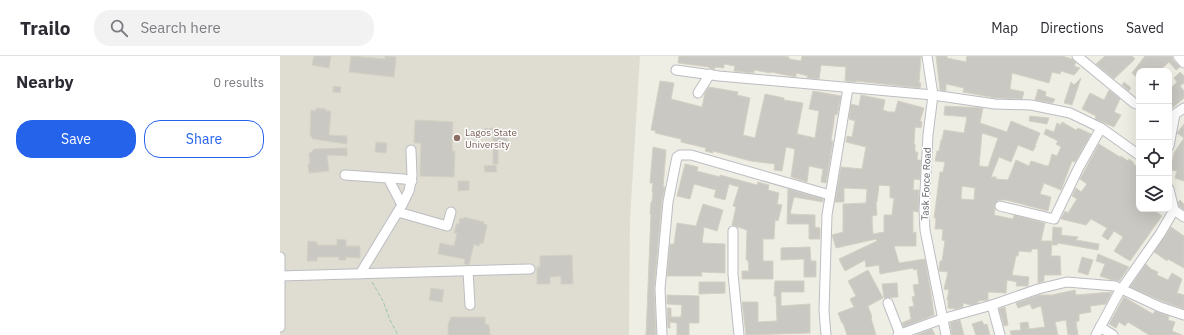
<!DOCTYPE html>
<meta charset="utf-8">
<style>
:root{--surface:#fff;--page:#f2f2f3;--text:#2b2b33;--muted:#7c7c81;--line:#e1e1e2;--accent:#2563eb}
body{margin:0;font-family:"IBM Plex Sans",sans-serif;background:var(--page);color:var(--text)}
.controls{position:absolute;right:12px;top:12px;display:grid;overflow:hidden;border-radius:8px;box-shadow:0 4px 16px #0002}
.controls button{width:36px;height:36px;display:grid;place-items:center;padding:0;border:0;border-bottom:1px solid var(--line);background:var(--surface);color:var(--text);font:20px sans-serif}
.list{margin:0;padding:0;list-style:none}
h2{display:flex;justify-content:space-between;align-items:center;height:52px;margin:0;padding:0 16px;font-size:17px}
h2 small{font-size:13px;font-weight:400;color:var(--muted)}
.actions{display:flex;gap:8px;padding:12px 16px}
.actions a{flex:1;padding:9px 0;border:1px solid var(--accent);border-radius:16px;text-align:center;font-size:14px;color:var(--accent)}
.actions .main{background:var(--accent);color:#fff}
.icon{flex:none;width:22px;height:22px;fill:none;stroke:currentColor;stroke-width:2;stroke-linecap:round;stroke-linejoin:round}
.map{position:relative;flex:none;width:904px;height:279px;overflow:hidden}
header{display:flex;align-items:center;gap:24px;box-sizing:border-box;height:56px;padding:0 20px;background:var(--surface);border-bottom:1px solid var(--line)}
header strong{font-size:19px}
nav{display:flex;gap:22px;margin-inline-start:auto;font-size:14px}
.search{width:280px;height:36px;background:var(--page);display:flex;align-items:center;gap:10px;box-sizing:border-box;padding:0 14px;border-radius:16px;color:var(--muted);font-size:15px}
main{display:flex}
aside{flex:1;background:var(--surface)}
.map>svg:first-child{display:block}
.education{fill:#dfddd2}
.building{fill:#cac8c2;stroke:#d3d1c3;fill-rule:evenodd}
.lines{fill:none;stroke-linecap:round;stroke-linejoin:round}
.minor-casing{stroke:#bcbdc3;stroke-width:11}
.path{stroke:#9ac7ad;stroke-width:1;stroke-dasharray:4 2;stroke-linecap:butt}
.minor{stroke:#fff;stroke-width:9}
.education-dot{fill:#8d6e63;stroke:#fff;stroke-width:1.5}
.labels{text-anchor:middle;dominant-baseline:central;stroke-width:3;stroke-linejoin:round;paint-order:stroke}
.education-label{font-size:10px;fill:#785e54;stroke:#fff;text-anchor:start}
.street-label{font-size:10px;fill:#5c5f65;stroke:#fff}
</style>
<header>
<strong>Trailo</strong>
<div class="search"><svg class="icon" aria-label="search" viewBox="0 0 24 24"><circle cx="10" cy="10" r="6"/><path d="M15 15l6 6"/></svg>Search here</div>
<nav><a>Map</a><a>Directions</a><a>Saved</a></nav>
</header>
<main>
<aside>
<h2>Nearby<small>0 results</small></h2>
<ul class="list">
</ul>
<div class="actions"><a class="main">Save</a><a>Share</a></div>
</aside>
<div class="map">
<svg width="904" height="279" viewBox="0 0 904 279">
<rect width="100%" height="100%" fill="#efeee4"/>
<polygon class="education" points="0,0 360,0 350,163 349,279 0,279"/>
<g class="building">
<polygon points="34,0 51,0 49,12 32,9"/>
<polygon points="71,0 105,3 105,0 116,1 114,21 69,16"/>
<polygon points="399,0 504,0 509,1 509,3 521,5 522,0 641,0 639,27 641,27 640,32 576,25 576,26 565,25 566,11 541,9 539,23 527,22 528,20 516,17 516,21 491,16 491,17 474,14 474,17 454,15 455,10 444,8 444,12 435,11 435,13 434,13 429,12 429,11 398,7"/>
<polygon points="656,0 667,0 667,2 686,6 687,0 782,0 792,3 796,7 794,10 800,12 794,19 781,15 780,18 772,16 769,27 732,17 730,33 744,36 742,43 716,42 683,36 684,32 666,28 666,35 660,34"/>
<polygon points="825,0 852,0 855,3 834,23 816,8"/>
<polygon points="865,0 892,0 893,4 900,11 896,14 889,6 879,15 859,15 859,23 852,17"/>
<polygon points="900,16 904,20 904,27 900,30 904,35 904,42 892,52 889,48 889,34 897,26 894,22"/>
<polygon points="801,22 792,49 784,47 791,26 794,29"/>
<polygon points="380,25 394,27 391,43 422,51 425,37 429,31 458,36 457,39 470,42 463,79 475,82 485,38 504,42 504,44 523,47 517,78 535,82 539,55 529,53 533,35 561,40 557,59 555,58 551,85 553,85 546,127 541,126 543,113 529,110 527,126 511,121 515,93 506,91 502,115 494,114 495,108 471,105 433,95 433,97 425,95 426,92 401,86 401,83 375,77 376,75 371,74"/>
<polygon points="844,26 851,32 849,35 842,29"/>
<polygon points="53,30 61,31 60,37 53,36"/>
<polygon points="758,33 766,36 765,40 775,43 773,47 755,44"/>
<polygon points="829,34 840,43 834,56 841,59 834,71 815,63 816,60 802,53 810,37 824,44"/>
<path d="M581,39L605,44L603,54L609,56H615L618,45L644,52L640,65L642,66L641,72L635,71L634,88H635V96H638L637,104H641L640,124L634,123L633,134H639L638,156L633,155V177L636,176V190H614L619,207L645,203L651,237L654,259L624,271L622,267L631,263L629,251L634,250L632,241L635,240L633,229L639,228L637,213L634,214L633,212L600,218L599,209L586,211L585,204L565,215L559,203L597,185L596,183L556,192L552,179L563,176V148L586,147L587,133L564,132V146H555L561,111L582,113L586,91L566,86L567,80L572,81L575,65L569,63L571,48L579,50ZM599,129L610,130V142H614L612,159H604V176L593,178L592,160L597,159L596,146H597Z"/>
<path d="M665,50L703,52L700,67L727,76L731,65L760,77L755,90H756L753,95L738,89L731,106L719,101L711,121H716V123L728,124L736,104L749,110L751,105L767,110L769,109L772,98L777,100L781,91L776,88L778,85L764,78L766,73L774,76L777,67L781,69L782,66L796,74L798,72L811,78L795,106L792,105L781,134L764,127L760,138L771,141L768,155L726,144H718L714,149L715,153L714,159L733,163L734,159L765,167L761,185H772L771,200H780L781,219H764V225L758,227V193H752L751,196L739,195L738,200H736L732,219L749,221L748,230H736L737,226L727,224L726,237L708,236V244L698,245V247L691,249L683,247V251L676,253L668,252V244H667L669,234L664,233L668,216L659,215V213L660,205H662L665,185L662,184L663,173H655L656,162H654L660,116H663L665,106L655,105L657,95H659L661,84H662L664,74L684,77L687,61L664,59ZM702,77L718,82L708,111L699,110ZM682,130L695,132L694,144L681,143Z"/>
<polygon points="36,52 46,53 46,55 51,55 49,79 67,80 67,88 33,83 30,79 31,54 36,55"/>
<polygon points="750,60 769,62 767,68 749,65"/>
<polygon points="135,64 173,66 172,95 175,95 174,121 140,120 141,87 134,87"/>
<polygon points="904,68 904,82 897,77"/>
<polygon points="217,72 217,74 224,75 223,81 227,81 227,86 218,86 218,108 213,108 213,79 203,79 203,73"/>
<polygon points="904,82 904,125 895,122 897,115 890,114 894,97"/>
<polygon points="96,86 107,87 106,97 95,96"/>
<polygon points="819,88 840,101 841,100 848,105 849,103 854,107 853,108 859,111 859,153 876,153 875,155 882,160 850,205 834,195 843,181 834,175 828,184 822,180 827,172 811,163 806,169 781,163 785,155 788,157 797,143 792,140 796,132 801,136 807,128 800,123"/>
<polygon points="373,91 386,94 383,131 385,131 382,145 374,233 376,279 366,279 371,158 370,158 371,146 372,146 373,136 372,136 373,127 370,127"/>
<polygon points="67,92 67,100 47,99 49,115 29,117 28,108 30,108 29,98 34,93"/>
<polygon points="405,108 418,111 417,115 440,121 440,119 477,129 478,126 489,129 488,134 499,137 497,148 502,149 498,165 495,164 494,183 483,183 483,205 493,205 493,223 462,223 462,215 469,215 468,204 466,204 467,174 452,169 456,151 453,150 459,131 449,128 445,144 434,141 436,134 414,128 410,143 397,140"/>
<polygon points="216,109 217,116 205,116 204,110"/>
<polygon points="178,125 189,125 189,134 178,135"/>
<polygon points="508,133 543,143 543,146 514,141 510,158 535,159 535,171 540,172 540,183 529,183 529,168 507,168"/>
<polygon points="900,144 904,148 904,154 899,150 898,146"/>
<polygon points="423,148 443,154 437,175 424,171 422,187 445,188 445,217 421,216 422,220 387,220 390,188 394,188 397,167 416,170"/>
<polygon points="184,161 204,166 204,168 207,169 203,188 200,187 199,190 194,188 189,209 184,208 185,203 158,198 160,187 174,190 177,177 174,177 177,167 179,168 180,162 183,163"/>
<polygon points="773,171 782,172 781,179 798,181 796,184 819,188 818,194 778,187 777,189 772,189"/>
<polygon points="891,171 904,180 904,212 888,203 887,205 874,196"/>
<polygon points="57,183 66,184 66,190 80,190 80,202 66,201 66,204 59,204 59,201 37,201 37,205 27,205 28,185 37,186 37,189 57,189"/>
<polygon points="530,191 531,205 536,205 536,221 524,221 524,203 501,204 501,192"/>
<polygon points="818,198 849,211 839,225 829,223 820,220 825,208 816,205"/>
<polygon points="292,199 293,228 281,228 281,220 270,221 270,228 257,228 257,211 260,211 260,200"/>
<polygon points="802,201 813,204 808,219 798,216"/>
<polygon points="866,208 871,213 878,216 877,219 888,224 892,217 902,223 897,237 904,239 904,253 882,245 850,231"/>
<polygon points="588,214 603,242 588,250 592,261 591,262 596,279 567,279 563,267 562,267 558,257 574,251 570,243 576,240 568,225"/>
<polygon points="495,225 524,225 524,236 501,236 501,250 530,248 530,277 466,279 462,246 478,246 478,266 497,265 496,240 494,240"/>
<polygon points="419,226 445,226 445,237 419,238"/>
<polygon points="617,227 618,241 604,242 602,228"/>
<polygon points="151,232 164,234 162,246 149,244"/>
<polygon points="795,234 796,239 832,236 826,248 810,250 811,256 799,258 799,265 796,266 798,279 788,279 786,264 775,266 778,279 731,279 730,275 741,274 740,267 748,266 749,273 765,271 761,250 752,253 750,248 738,252 736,247 759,239 772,239"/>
<polygon points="387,239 419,240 419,267 409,267 409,279 397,279 397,267 390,266 390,272 388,272 387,252 391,252 391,261 401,261 402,249 387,248"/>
<polygon points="844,241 873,258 875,255 889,260 888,264 895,266 892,275 902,279 869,279 848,266 845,270 839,266 836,272 829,268"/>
<polygon points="725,251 728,269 724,270 719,253"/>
<polygon points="171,261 205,261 205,268 209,269 210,279 168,279 168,269"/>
<polygon points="680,264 684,279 672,279 670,267"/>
<polygon points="702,265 704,269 707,268 710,279 696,279 692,268"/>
<polygon points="652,273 655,279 636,279"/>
</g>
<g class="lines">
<defs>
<g id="minor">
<polyline points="647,0 653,39 648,79 644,154 645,174 666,279"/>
<polyline points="797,0 854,47 859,49"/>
<polyline points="898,0 904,7"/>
<polyline points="396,14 439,20 653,39 715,48 751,49 790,57 821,72 859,99"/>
<polyline points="418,37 430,18"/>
<polyline points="889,90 895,58 904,52"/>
<polyline points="65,119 108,122 122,149"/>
<polyline points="108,122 124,123 132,125"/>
<polyline points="889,133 894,154 904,161"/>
<polyline points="720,150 774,163 799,111 821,72"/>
<polyline points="118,156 167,170 171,156"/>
<polyline points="453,175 453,218 459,279"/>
<polyline points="0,201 0,271"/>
<polyline points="188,215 190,249"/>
<polyline points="80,218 122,149 129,135 132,120 131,94"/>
<polyline points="0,220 250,213"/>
<polyline points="608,247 620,278"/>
<polyline points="712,249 720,279"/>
<polyline points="820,271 833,279"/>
<polyline points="382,279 380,233 388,146 397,101 400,99 411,99 550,139"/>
<polyline points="546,279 544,255 547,159 568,32"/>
<polyline points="618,279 662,263 712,249 758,233 787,226 835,230 880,251 904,259"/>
<polyline points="816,279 838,238 880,178 894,154"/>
</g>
</defs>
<use href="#minor" class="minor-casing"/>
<polyline class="path" points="92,226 103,245 110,264 118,279"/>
<use href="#minor" class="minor"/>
</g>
<circle class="education-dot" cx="177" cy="82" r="4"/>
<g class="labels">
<g class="education-label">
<text x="185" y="76">Lagos State<tspan x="185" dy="12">University</tspan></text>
</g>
<g class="street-label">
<text transform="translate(646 128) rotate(-88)">Task Force Road</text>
</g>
</g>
</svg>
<div class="controls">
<button>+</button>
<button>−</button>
<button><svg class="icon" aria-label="locate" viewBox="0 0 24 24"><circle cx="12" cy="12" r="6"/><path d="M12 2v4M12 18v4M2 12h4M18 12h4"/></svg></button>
<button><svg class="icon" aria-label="layers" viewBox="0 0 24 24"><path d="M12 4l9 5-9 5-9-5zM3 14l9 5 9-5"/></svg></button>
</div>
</div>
</main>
